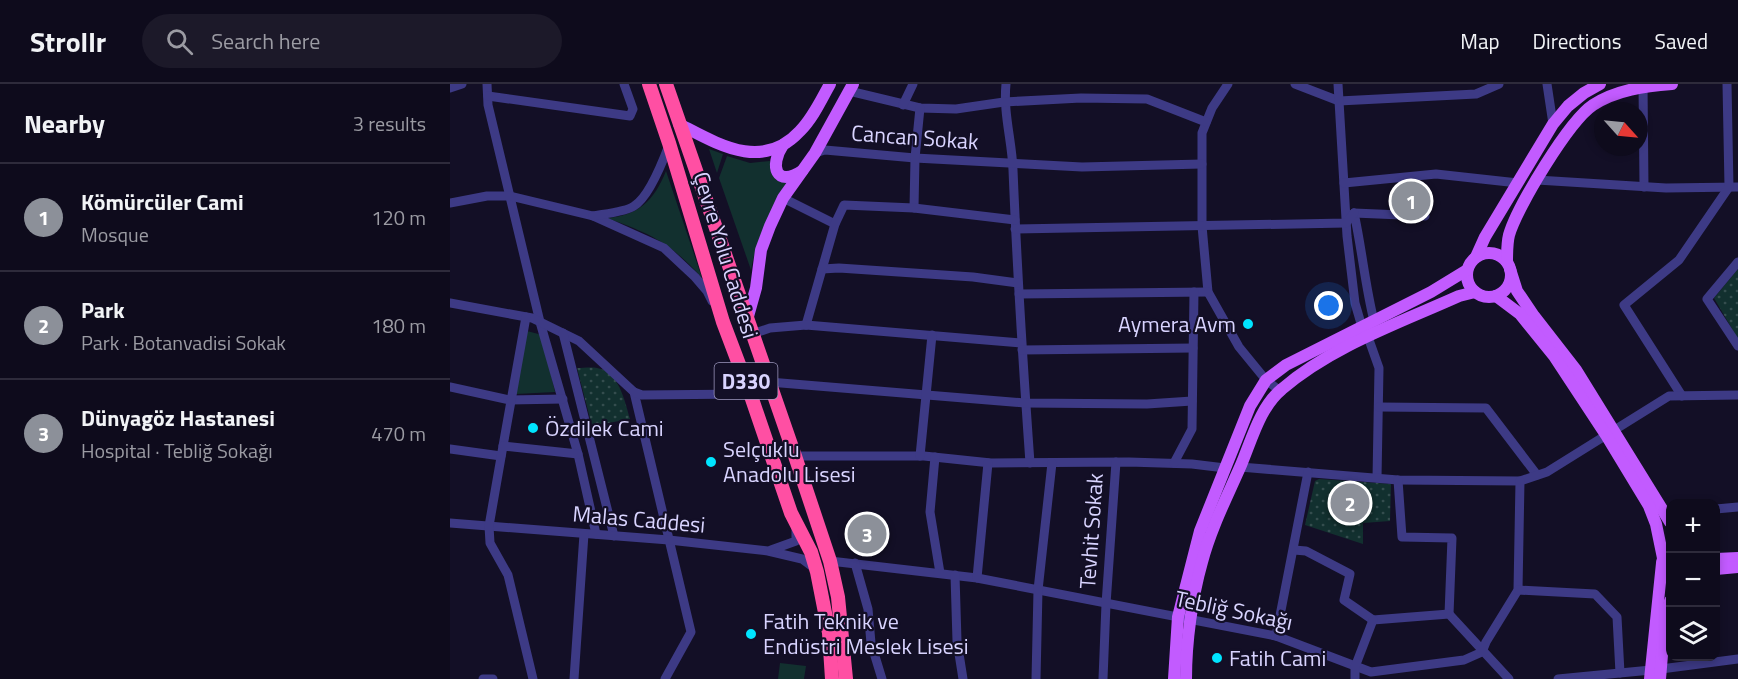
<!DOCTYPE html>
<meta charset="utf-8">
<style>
:root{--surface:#0e0b1c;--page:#1c1929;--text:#f1f3f6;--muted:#9b9ba3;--line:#2e2b3b;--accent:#8c9099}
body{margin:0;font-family:"Titillium Web",sans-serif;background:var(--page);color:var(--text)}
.controls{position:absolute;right:18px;bottom:18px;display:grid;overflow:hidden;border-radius:12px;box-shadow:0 3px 9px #0003}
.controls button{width:54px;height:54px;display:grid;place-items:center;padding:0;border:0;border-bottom:2px solid var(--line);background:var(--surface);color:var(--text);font:30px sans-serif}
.compass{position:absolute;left:1144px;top:18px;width:54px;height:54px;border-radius:50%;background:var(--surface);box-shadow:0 3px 9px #0003;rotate:117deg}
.you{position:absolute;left:879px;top:222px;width:21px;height:21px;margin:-15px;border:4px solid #fff;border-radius:50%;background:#1a73e8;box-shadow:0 0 0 9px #1a73e833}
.badge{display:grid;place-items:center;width:39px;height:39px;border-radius:50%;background:var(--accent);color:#fff;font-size:20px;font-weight:700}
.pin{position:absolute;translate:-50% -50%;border:3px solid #fff;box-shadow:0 2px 6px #0006}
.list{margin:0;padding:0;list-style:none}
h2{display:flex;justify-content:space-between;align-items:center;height:78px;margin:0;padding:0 24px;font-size:26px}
h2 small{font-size:20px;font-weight:400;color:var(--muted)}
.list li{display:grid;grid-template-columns:39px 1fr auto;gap:18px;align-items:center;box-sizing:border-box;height:108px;padding:0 24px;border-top:2px solid var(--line)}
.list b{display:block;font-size:22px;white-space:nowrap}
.list p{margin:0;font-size:20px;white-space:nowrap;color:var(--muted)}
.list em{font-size:20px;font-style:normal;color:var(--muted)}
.icon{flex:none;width:33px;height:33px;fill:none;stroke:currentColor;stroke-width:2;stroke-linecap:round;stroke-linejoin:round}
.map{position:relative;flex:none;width:1288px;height:595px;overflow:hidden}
header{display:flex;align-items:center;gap:36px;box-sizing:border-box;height:84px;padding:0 30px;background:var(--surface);border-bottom:2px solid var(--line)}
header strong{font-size:28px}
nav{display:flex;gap:33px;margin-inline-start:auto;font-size:21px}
.search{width:420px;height:54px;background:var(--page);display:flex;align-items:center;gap:15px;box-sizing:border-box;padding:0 21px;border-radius:33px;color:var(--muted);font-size:22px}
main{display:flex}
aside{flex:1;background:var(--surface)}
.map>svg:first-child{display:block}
.grass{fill:#12302f}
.park{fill:url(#park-dots)}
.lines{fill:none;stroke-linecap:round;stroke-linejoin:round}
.minor{stroke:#3d3a85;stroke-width:9}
.major{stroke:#c25bff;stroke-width:12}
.highway{stroke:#ff4fa3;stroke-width:14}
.poi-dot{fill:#00e5ff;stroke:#130f26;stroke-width:2}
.labels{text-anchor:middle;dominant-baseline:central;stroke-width:4.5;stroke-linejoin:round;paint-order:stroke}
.shield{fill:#130f26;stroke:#9e99be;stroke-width:1.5}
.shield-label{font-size:21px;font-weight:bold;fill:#d9d4ff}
.street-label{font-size:22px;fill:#d9d4ff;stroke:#130f26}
.poi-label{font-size:22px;fill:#d9d4ff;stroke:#130f26;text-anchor:start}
</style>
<header>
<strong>Strollr</strong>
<div class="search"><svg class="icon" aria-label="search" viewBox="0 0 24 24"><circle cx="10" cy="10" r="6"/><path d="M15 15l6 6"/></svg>Search here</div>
<nav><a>Map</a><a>Directions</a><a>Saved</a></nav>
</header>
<main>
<aside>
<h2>Nearby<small>3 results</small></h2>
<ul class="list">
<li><span class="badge">1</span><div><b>Kömürcüler Cami</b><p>Mosque</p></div><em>120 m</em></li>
<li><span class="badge">2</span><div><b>Park</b><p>Park · Botanvadisi Sokak</p></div><em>180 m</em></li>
<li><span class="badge">3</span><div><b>Dünyagöz Hastanesi</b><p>Hospital · Tebliğ Sokağı</p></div><em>470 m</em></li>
</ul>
</aside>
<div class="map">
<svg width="1288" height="595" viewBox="0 0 1288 595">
<defs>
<pattern id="park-dots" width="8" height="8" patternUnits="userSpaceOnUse" patternTransform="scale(1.5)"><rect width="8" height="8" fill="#12302f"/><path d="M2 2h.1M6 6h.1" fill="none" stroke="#344d4e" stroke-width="1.8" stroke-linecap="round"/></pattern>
</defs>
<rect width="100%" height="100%" fill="#130f26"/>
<g class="grass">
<polygon points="259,65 273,70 267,89"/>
<path d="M277,72L300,79L320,77C322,89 324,95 336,99C322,128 306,154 301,186L269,94Z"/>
<path d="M216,87L252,194C221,159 200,149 156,134C188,132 204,117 216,87Z"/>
<polygon points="77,247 92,251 105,308 66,310"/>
<polygon points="330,579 356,582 354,595 328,595"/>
</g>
<g class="park">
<polygon points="1288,185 1288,255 1264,214"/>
<path d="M127,284C133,284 141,283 147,284C169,287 175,318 180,335L142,342Z"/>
<polygon points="869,395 941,400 940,437 913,439 913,460 855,441 865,397"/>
</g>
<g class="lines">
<g class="minor">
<polyline points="37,0 38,21 90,238 128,370 146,450"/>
<path d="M556,0C553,29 562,57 563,86C567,184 573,281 580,379"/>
<polyline points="778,0 762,24 752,49 752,142 758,208 789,263 816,296 829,306"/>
<polyline points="845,0 889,17 1026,10 1049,0"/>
<polyline points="888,0 897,152 905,219 912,243"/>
<polyline points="1097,0 1103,40"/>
<polyline points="1193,0 1194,103"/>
<polyline points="0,4 12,0"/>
<polyline points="399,7 470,24 506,25 554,18 631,14 697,15 756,38"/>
<polyline points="38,12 180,32 183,25 174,0"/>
<polyline points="453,21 463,0"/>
<polyline points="365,69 375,66 465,74 632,83 752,80"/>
<polyline points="1087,96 1216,104 1288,103"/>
<polyline points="894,99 986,90 1068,99"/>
<polyline points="333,114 385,140"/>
<polyline points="0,119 37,112 60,112 143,132 214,164 245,193 257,207 262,217"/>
<polyline points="464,124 465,74 470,24"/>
<path d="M904,129C912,165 915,201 924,237"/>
<polyline points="904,129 975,132"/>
<path d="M143,132C153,130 176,128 184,122C199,113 213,77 219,61"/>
<polyline points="565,145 896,139 904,129"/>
<polyline points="1288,178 1257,215 1288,262"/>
<polyline points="372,185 389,184 523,193 568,199"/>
<polyline points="569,210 758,208"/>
<polyline points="0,219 82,234 129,257 184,308 241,548 215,595"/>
<polyline points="356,241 385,140 394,121 464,124 565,136"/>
<polyline points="113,249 164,452"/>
<polyline points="302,250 320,244 356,241 571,259"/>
<polyline points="918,253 929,284 927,394"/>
<polyline points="572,266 743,264"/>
<polyline points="319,298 575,319 697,320 742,317"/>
<polyline points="0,303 60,316 113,315"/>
<polyline points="184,308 192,311 296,310 301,312"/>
<polyline points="1232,312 1174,221 1229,176 1279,103 1277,0"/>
<polyline points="929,323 1036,324 1087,391"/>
<polyline points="53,362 76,233"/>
<polyline points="0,365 51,372"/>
<polyline points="345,372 474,372 541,379 679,378 742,380 775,384"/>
<polyline points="470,372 482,251"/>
<polyline points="485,373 480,428 490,489"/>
<polyline points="724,379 742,345 744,208"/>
<polyline points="790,383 948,396 1070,397 1097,388 1219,312 1288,311"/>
<polyline points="948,396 952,453 1002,454 999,530"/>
<polyline points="1266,425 1288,423"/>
<polyline points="0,439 219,456 318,467 352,475 364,484"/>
<polyline points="321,466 346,457 346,445"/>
<polyline points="844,466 856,467 900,490 894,516 923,536"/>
<polyline points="380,477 527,494 826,552 921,588 1014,576 1032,568 1036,558 1068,506 1070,397"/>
<polyline points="405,479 418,525 421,559 432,595"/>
<polyline points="505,491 507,557 513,595"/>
<polyline points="527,494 538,379"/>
<polyline points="1068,506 1145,510 1167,533 1170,589"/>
<polyline points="923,536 999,530 1059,595"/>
<polyline points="826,552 858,388"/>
<polyline points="1211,585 1288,575"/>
<polyline points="33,595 43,595"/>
<polyline points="83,595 58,491 40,459 39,442 53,362 128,370"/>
<polyline points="124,595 134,450"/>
<polyline points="586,595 588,506 602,379"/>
<polyline points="653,595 656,520 666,378"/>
<polyline points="905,595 905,583 923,536"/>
<polyline points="1108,595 1201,586"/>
</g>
<g class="major">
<path d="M229,40C268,60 312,88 350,47C363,34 371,16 380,0"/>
<path d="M333,61C319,82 326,104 352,87"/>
<circle cx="1039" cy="191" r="22"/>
<polyline points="1026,173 1035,153 1103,40 1118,22 1134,9 1150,0"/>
<path d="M1057,178C1057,169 1057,159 1059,151C1067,123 1119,37 1143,21C1166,6 1195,2 1222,0"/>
<polyline points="1060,185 1067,207 1084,232 1126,286 1220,438"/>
<polyline points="1046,212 1070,230 1104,272 1156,351 1199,422 1206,440 1213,474"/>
<polyline points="297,236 306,204 311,166 320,142 333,114 365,69 403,0"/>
<path d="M1220,465C1210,474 1209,486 1220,495"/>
<polyline points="1266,475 1288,474"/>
<polyline points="1266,485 1288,483"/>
<polyline points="724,595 728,533 750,447 800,322 816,296 836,281 981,208 1017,186"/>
<path d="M736,595C736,558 742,513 752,478C761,444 777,413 791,381C802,355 810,323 832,305C882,262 949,239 1009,212L1025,208"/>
<polyline points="1200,595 1212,479"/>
<polyline points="1210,595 1215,535 1220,517"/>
</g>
<g class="highway">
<polyline points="199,0 219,59 273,238 301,312 341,429 361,468 367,488 379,549 382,595"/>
<polyline points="216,0 345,372 380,477 388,513 396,595"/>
</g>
</g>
<g class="poi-dot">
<circle cx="798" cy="240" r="6"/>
<circle cx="83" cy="344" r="6"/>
<circle cx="261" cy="378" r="6"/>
<circle cx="301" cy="550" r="6"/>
<circle cx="767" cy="574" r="6"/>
</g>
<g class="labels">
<rect class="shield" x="264.5" y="279" width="63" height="36" rx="4.5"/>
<g class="shield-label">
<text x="296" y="297">D330</text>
</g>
<g class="street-label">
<text transform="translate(465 53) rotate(4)">Cancan Sokak</text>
<text transform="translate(276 171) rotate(73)">Çevre Yolu Caddesi</text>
<text transform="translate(189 435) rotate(5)">Malas Caddesi</text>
<text transform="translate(641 447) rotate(-86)">Tevhit Sokak</text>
<text transform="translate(784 526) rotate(12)">Tebliğ Sokağı</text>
</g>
<g class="poi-label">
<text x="786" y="240" text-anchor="end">Aymera Avm</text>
<text x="95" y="344">Özdilek Cami</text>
<text x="273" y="365">Selçuklu<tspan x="273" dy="25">Anadolu Lisesi</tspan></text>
<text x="313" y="537">Fatih Teknik ve<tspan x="313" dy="25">Endüstri Meslek Lisesi</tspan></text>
<text x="779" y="574">Fatih Cami</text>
</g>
</g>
</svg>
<div class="controls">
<button>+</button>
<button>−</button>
<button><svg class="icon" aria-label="layers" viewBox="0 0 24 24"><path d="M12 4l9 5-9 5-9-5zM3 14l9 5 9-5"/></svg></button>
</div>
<svg class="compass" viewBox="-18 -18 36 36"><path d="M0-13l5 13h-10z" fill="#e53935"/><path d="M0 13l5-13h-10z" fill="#9b9ba3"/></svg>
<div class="you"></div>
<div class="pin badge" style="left:961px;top:117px">1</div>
<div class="pin badge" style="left:900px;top:419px">2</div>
<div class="pin badge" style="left:417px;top:450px">3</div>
</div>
</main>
